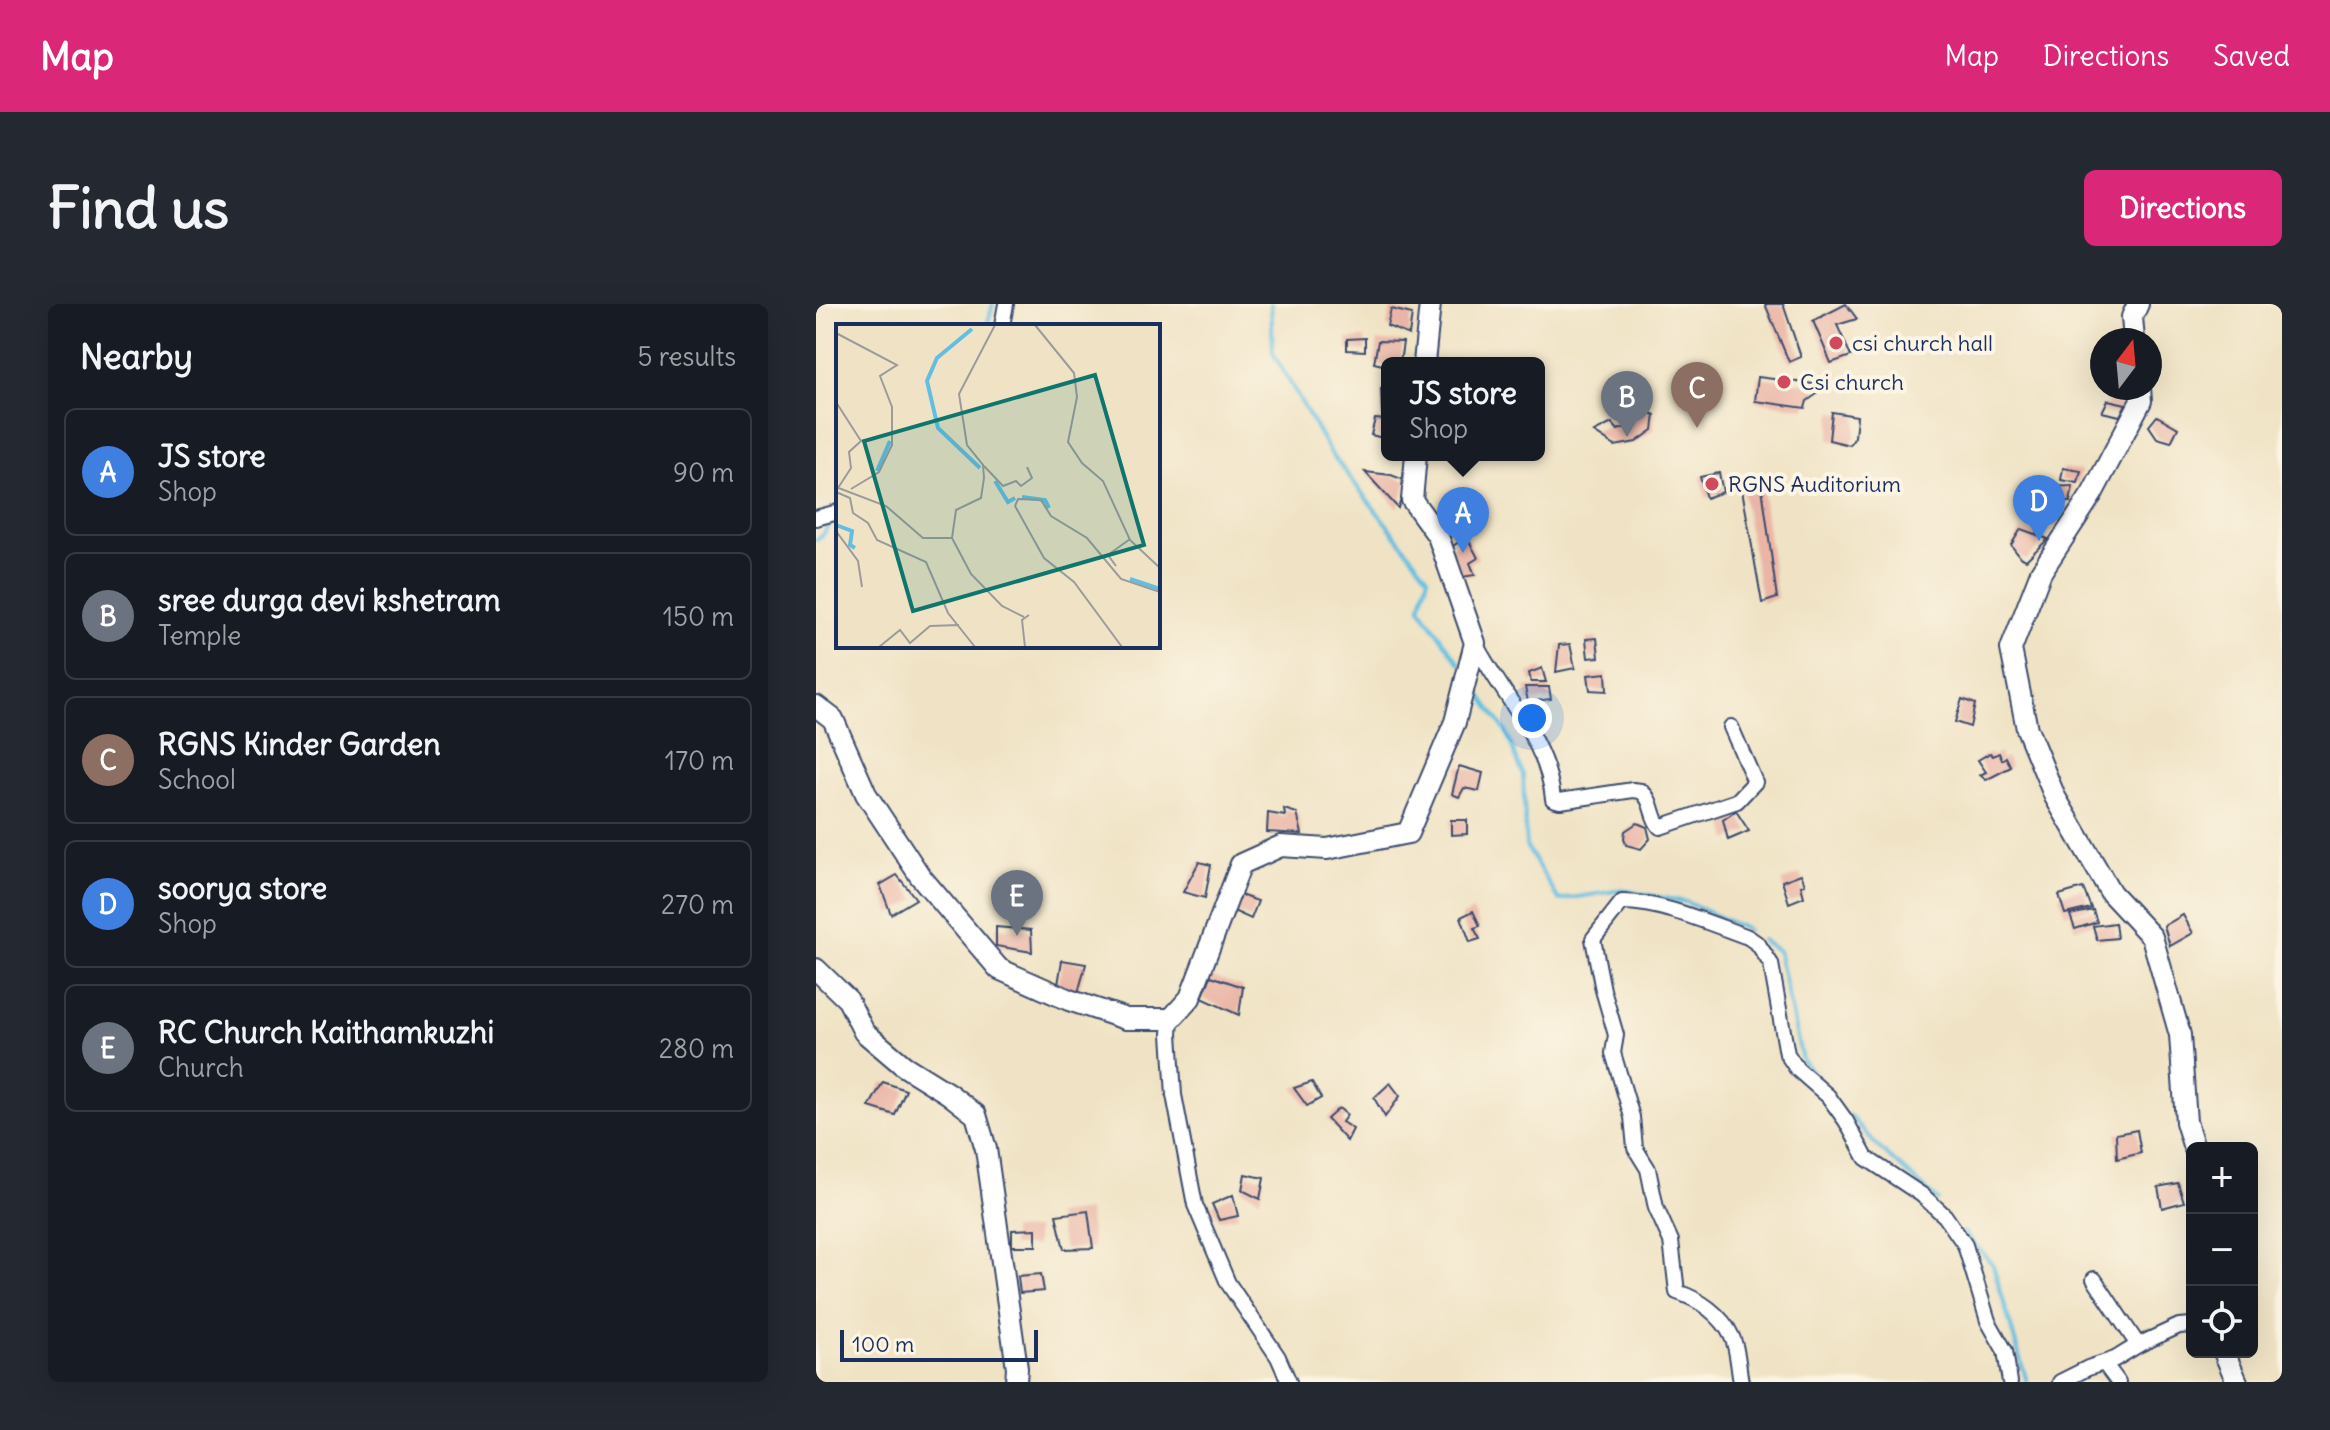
<!DOCTYPE html>
<meta charset="utf-8">
<style>
:root{--surface:#171b24;--page:#242831;--text:#f1f3f6;--muted:#9ea1a6;--line:#363941;--accent:#db2777}
body{margin:0;font-family:Delius,sans-serif;background:var(--page);color:var(--text)}
.controls{position:absolute;right:24px;bottom:24px;display:grid;overflow:hidden;border-radius:12px;box-shadow:0 8px 32px #0002}
.controls button{width:72px;height:72px;display:grid;place-items:center;padding:0;border:0;border-bottom:2px solid var(--line);background:var(--surface);color:var(--text);font:40px sans-serif}
.compass{position:absolute;left:1274px;top:24px;width:72px;height:72px;border-radius:50%;background:var(--surface);box-shadow:0 8px 32px #0002;rotate:16deg}
.scale{position:absolute;left:24px;bottom:20px;width:198px;box-sizing:border-box;padding-left:8px;border:4px solid #1b2f5e;border-top:0;font-size:22px;line-height:28px;white-space:nowrap;color:#1b2f5e;-webkit-text-stroke:6px #fcf5e5;paint-order:stroke}
.you{position:absolute;left:716px;top:414px;width:28px;height:28px;margin:-20px;border:6px solid #fff;border-radius:50%;background:#1a73e8;box-shadow:0 0 0 12px #1a73e833}
.badge{display:grid;place-items:center;width:52px;height:52px;border-radius:50%;background:var(--accent);color:#fff;font-size:26px;font-weight:700}
.pin{position:absolute;translate:-50% -66px;filter:drop-shadow(0 2px 4px #0008)}
.pin::after{content:'';position:absolute;top:42px;width:28px;height:24px;background:inherit;clip-path:polygon(0 0,100% 0,50% 100%)}
.popup{position:absolute;left:565px;top:53px;width:164px;height:104px;box-sizing:border-box;display:grid;place-content:center;border-radius:12px;background:var(--surface);filter:drop-shadow(0 2px 6px #0005);font-size:26px;white-space:nowrap;color:var(--muted)}
.popup b{font-size:30px;color:var(--text)}
.popup::after{content:'';position:absolute;left:50%;top:100%;margin-left:-16px;border:16px solid transparent;border-top-color:var(--surface)}
.list{margin:0;padding:0;list-style:none}
h2{display:flex;justify-content:space-between;align-items:center;height:104px;margin:0;padding:0 32px;font-size:34px}
h2 small{font-size:26px;font-weight:400;color:var(--muted)}
.list li{display:grid;grid-template-columns:52px 1fr auto;gap:24px;align-items:center;box-sizing:border-box;height:128px;margin:0 16px 16px;padding:0 16px;border:2px solid var(--line);border-radius:12px}
.list b{display:block;font-size:30px;white-space:nowrap}
.list p{margin:0;font-size:26px;white-space:nowrap;color:var(--muted)}
.list em{font-size:26px;font-style:normal;color:var(--muted)}
.icon{flex:none;width:44px;height:44px;fill:none;stroke:currentColor;stroke-width:2;stroke-linecap:round;stroke-linejoin:round}
.map{position:relative;flex:none;width:1466px;height:1078px;overflow:hidden;border-radius:12px}
header{display:flex;align-items:center;gap:48px;box-sizing:border-box;height:112px;padding:0 40px;background:var(--accent);color:#fff}
header strong{font-size:38px}
nav{display:flex;gap:44px;margin-inline-start:auto;font-size:28px}
.intro{display:flex;align-items:center;justify-content:space-between;box-sizing:border-box;height:192px;padding:0 48px}
h1{margin:0;font-size:56px}
.button{padding:20px 36px;border-radius:12px;background:var(--accent);color:#fff;font-size:28px;font-weight:700}
main{display:flex;gap:48px;padding:0 48px}
aside{flex:1;background:var(--surface);border-radius:12px;box-shadow:0 8px 32px #0002}
.map>svg:first-child{display:block}
.lines{fill:none;stroke-linecap:round;stroke-linejoin:round}
.stream{stroke:#64bee1;stroke-width:4}
.building{fill:#eab5a6}
.street-casing{stroke:#3b4a6d;stroke-width:18}
.secondary-casing{stroke:#3b4a6d;stroke-width:24}
.street{stroke:#fff;stroke-width:14}
.secondary{stroke:#fff;stroke-width:20}
.poi-dot{fill:#d1495b;stroke:#fcf5e5;stroke-width:3}
.labels{text-anchor:middle;dominant-baseline:central;stroke-width:8;stroke-linejoin:round;paint-order:stroke}
.poi-label{font-size:22px;fill:#1b2f5e;stroke:#fcf5e5;text-anchor:start}
.inset-river{fill:none;stroke:#64bee1;stroke-width:4}
.inset-road{fill:none;stroke:#9b9b9c;stroke-width:2}
.view{fill:#0f766e;fill-opacity:0.15;stroke:#0f766e;stroke-width:4}
.inset-edge{fill:none;stroke:#1b2f5e;stroke-width:4}
</style>
<header>
<strong>Map</strong>
<nav><a>Map</a><a>Directions</a><a>Saved</a></nav>
</header>
<div class="intro"><h1>Find us</h1><a class="button">Directions</a></div>
<main>
<aside>
<h2>Nearby<small>5 results</small></h2>
<ul class="list">
<li><span class="badge" style="background:#3f7fe0">A</span><div><b>JS store</b><p>Shop</p></div><em>90 m</em></li>
<li><span class="badge" style="background:#6b7280">B</span><div><b>sree durga devi kshetram</b><p>Temple</p></div><em>150 m</em></li>
<li><span class="badge" style="background:#8d6e63">C</span><div><b>RGNS Kinder Garden</b><p>School</p></div><em>170 m</em></li>
<li><span class="badge" style="background:#3f7fe0">D</span><div><b>soorya store</b><p>Shop</p></div><em>270 m</em></li>
<li><span class="badge" style="background:#6b7280">E</span><div><b>RC Church Kaithamkuzhi</b><p>Church</p></div><em>280 m</em></li>
</ul>
</aside>
<div class="map">
<svg width="1466" height="1078" viewBox="0 0 1466 1078">
<rect width="100%" height="100%" fill="#fcf5e5"/>
<filter id="ink" filterUnits="userSpaceOnUse"><feTurbulence type="fractalNoise" baseFrequency=".0125" numOctaves="2"/><feDisplacementMap in="SourceGraphic" scale="16" xChannelSelector="R" yChannelSelector="G"/><feConvolveMatrix kernelMatrix="1 2 1 2 8 2 1 2 1" color-interpolation-filters="sRGB"/></filter>
<filter id="wash" filterUnits="userSpaceOnUse"><feTurbulence type="fractalNoise" baseFrequency=".006" numOctaves="4" result="noise"/><feDisplacementMap in="SourceGraphic" scale="32" xChannelSelector="R" yChannelSelector="G"/><feGaussianBlur stdDeviation="1.8" result="paint"/><feColorMatrix in="noise" values="0 0 0 0 0 0 0 0 0 0 0 0 0 0 0 0 0 1.4 0 .05"/><feComposite in="paint" operator="in"/></filter>
<g filter="url(#wash)">
<rect width="100%" height="100%" fill="#f0e3c5"/>
<g class="lines">
<g class="stream">
<polyline points="455,0 457,49 514,148 612,273 604,304 644,360"/>
<polyline points="171,22 177,0"/>
<polyline points="0,236 7,231 12,222"/>
<polyline points="659,382 690,428 707,471 710,542 743,596 806,586 870,598 932,626"/>
<polyline points="946,636 962,647 986,756 1004,777"/>
<polyline points="1034,811 1061,842 1122,896"/>
<polyline points="1148,928 1177,961 1211,1078"/>
</g>
</g>
<g id="blocks">
<g class="building">
<polygon points="949,0 967,0 985,53 973,58"/>
<polygon points="1030,0 1041,15 1021,21 1035,52 1015,59 997,17"/>
<polygon points="575,5 596,10 593,31 571,22"/>
<polygon points="549,34 549,47 531,46 531,35"/>
<polygon points="562,37 587,38 584,59 571,59 571,62 558,59"/>
<polygon points="942,73 997,80 1001,90 991,97 989,104 939,97"/>
<polygon points="565,85 571,85 571,109 566,110"/>
<polygon points="1292,96 1310,100 1304,112 1286,108"/>
<polygon points="822,104 839,111 837,126 820,138 799,142 778,128 796,119 802,126 813,122 808,112"/>
<polygon points="1016,108 1041,112 1039,133 1034,141 1013,136"/>
<polygon points="1341,112 1362,124 1355,138 1341,134 1333,122"/>
<polygon points="559,115 571,116 571,135 555,131"/>
<polygon points="1247,164 1265,167 1262,179 1245,176"/>
<polygon points="549,168 575,171 591,177 582,204"/>
<polygon points="903,169 907,188 890,194 884,173"/>
<polygon points="945,176 961,294 946,299 925,180"/>
<polygon points="1257,182 1254,198 1232,197 1232,183"/>
<polygon points="1242,201 1244,213 1234,220 1217,217 1219,203"/>
<polygon points="1205,225 1232,235 1210,256 1204,253 1195,241"/>
<polygon points="651,233 662,254 654,259 659,271 646,273 632,245"/>
<polygon points="781,334 783,353 772,354 770,335"/>
<polygon points="754,340 759,364 740,368 743,341"/>
<polygon points="726,364 730,378 715,378 713,369"/>
<polygon points="790,369 791,387 774,386 772,371"/>
<polygon points="709,383 733,383 735,395 712,398"/>
<polygon points="1146,395 1159,400 1154,423 1139,418"/>
<polygon points="1174,449 1177,452 1183,449 1186,456 1190,453 1195,463 1170,476 1164,471 1170,468 1162,456"/>
<polygon points="643,462 667,469 663,487 648,484 643,493 636,490"/>
<polygon points="468,505 481,509 486,530 451,528 452,509 469,512"/>
<polygon points="920,507 933,527 912,536 907,516"/>
<polygon points="635,516 651,516 651,530 635,531"/>
<polygon points="821,519 831,523 834,535 825,545 810,541 808,534 809,527"/>
<polygon points="383,558 395,561 389,594 367,588"/>
<polygon points="985,570 989,580 985,582 988,593 973,599 966,577"/>
<polygon points="81,571 100,595 75,610 64,581"/>
<polygon points="1267,584 1275,604 1249,610 1243,591"/>
<polygon points="421,590 442,597 435,615 413,605"/>
<polygon points="1277,606 1281,618 1259,625 1254,611"/>
<polygon points="657,607 664,622 658,624 664,635 654,638 645,613"/>
<polygon points="1367,611 1377,629 1354,642 1348,622"/>
<polygon points="1299,619 1301,634 1281,636 1277,622"/>
<polygon points="180,623 215,626 216,648 180,642"/>
<polygon points="246,656 270,660 260,696 241,687"/>
<polygon points="395,672 427,683 423,711 386,694"/>
<polygon points="67,778 90,786 79,811 53,803"/>
<polygon points="496,778 505,794 491,802 478,784"/>
<polygon points="574,779 584,792 569,813 558,794"/>
<polygon points="523,804 531,811 526,818 537,825 531,837 511,815"/>
<polygon points="1321,826 1325,849 1301,855 1300,830"/>
<polygon points="429,870 448,874 444,895 426,886"/>
<polygon points="1362,879 1368,898 1346,904 1342,883"/>
<polygon points="417,891 422,912 403,916 396,900"/>
<polygon points="272,907 277,944 248,945 240,911"/>
<polygon points="220,925 220,942 196,942 196,926"/>
<polygon points="225,970 228,987 204,989 202,972"/>
</g>
</g>
</g>
<g filter="url(#ink)">
<use href="#blocks" fill-opacity="0" stroke="#3b4a6d" stroke-width="2"/>
<g class="lines">
<defs>
<g id="street">
<polyline points="186,22 190,0"/>
<polyline points="0,214 22,208"/>
<path d="M659,339C684,389 732,437 737,495L744,497L817,486L825,487C838,497 834,512 844,523L921,497L939,478L915,423"/>
<polyline points="355,715 354,730 358,791 379,901 412,979 462,1053 473,1078"/>
<polyline points="1278,975 1322,1041"/>
<polyline points="1288,1059 1302,1078"/>
<path d="M925,1078C922,1064 922,1045 916,1033C906,1011 883,995 861,988L855,937L840,904L832,865L819,844L816,813L797,749L800,731L787,686L777,635L806,598C846,598 895,620 932,633L942,640L955,660L971,750L981,765L1012,792L1030,817L1050,854L1106,891L1129,912L1149,941L1172,1017L1189,1047L1194,1078"/>
<polyline points="1244,1078 1272,1064 1299,1055 1322,1041 1363,1022 1376,1021"/>
</g>
<g id="secondary">
<polyline points="1318,36 1316,13 1322,0"/>
<polyline points="608,59 614,0"/>
<polyline points="1324,84 1325,97 1276,190 1225,268 1195,345 1211,425 1239,493 1295,589 1336,633 1364,731 1370,818 1378,844"/>
<polyline points="0,402 17,415 50,490 104,572 183,665 253,696 310,715 355,715 374,694 425,560 465,542 511,545 592,529 639,418 659,339 622,232 596,196 600,151"/>
<polyline points="0,665 32,696 48,728 88,762 133,790 160,811 170,845 201,1064 200,1078"/>
<polyline points="1408,1048 1421,1078"/>
</g>
</defs>
<use href="#street" class="street-casing"/>
<use href="#secondary" class="secondary-casing"/>
<use href="#street" class="street"/>
<use href="#secondary" class="secondary"/>
</g>
</g>
<g class="poi-dot">
<circle cx="1020" cy="39" r="8"/>
<circle cx="968" cy="78" r="8"/>
<circle cx="896" cy="180" r="8"/>
</g>
<g class="labels">
<g class="poi-label">
<text x="1036" y="39">csi church hall</text>
<text x="984" y="78">Csi church</text>
<text x="912" y="180">RGNS Auditorium</text>
</g>
</g>
<g transform="translate(20 20)">
<rect width="324" height="324" fill="#f0e3c5"/>
<path class="inset-river" d="M136,5L101,34L91,57L102,104L144,144M41,147L54,117M159,157L172,178L179,174M186,173L209,176L213,184M0,201L16,207L14,221L19,224M294,255L324,265"/>
<path class="inset-road" d="M199,1L238,49L241,73L232,118L246,139L267,157L294,216L324,244M0,9L61,41L44,52L56,83V121L43,148L15,165M0,78L25,117L13,128L15,144L2,164M148,142L167,162L180,157L185,162L196,154L191,143M0,163L50,182L87,214H116L120,186L145,174L148,154L147,141L131,121L123,70L159,1M0,168L14,174L17,189L32,199L41,216L90,238L112,289L139,323M0,207L22,237L26,263M116,214L135,250L166,282L188,293M280,242L272,231L294,215M43,323L64,306L74,319L94,302L123,301M189,323L186,296L193,291M286,323L238,258L208,234L179,182L182,175L205,176L215,192L251,214L285,255L324,268"/>
<path class="view" d="M259,51L308,221L77,287L28,117Z"/>
<rect width="324" height="324" class="inset-edge"/>
</g>
</svg>
<div class="controls">
<button>+</button>
<button>−</button>
<button><svg class="icon" aria-label="locate" viewBox="0 0 24 24"><circle cx="12" cy="12" r="6"/><path d="M12 2v4M12 18v4M2 12h4M18 12h4"/></svg></button>
</div>
<svg class="compass" viewBox="-18 -18 36 36"><path d="M0-13l5 13h-10z" fill="#e53935"/><path d="M0 13l5-13h-10z" fill="#9ea1a6"/></svg>
<div class="scale">100 m</div>
<div class="you"></div>
<div class="pin badge" style="left:647px;top:249px;background:#3f7fe0">A</div>
<div class="popup"><b>JS store</b>Shop</div>
<div class="pin badge" style="left:811px;top:133px;background:#6b7280">B</div>
<div class="pin badge" style="left:881px;top:124px;background:#8d6e63">C</div>
<div class="pin badge" style="left:1223px;top:237px;background:#3f7fe0">D</div>
<div class="pin badge" style="left:201px;top:632px;background:#6b7280">E</div>
</div>
</main>
